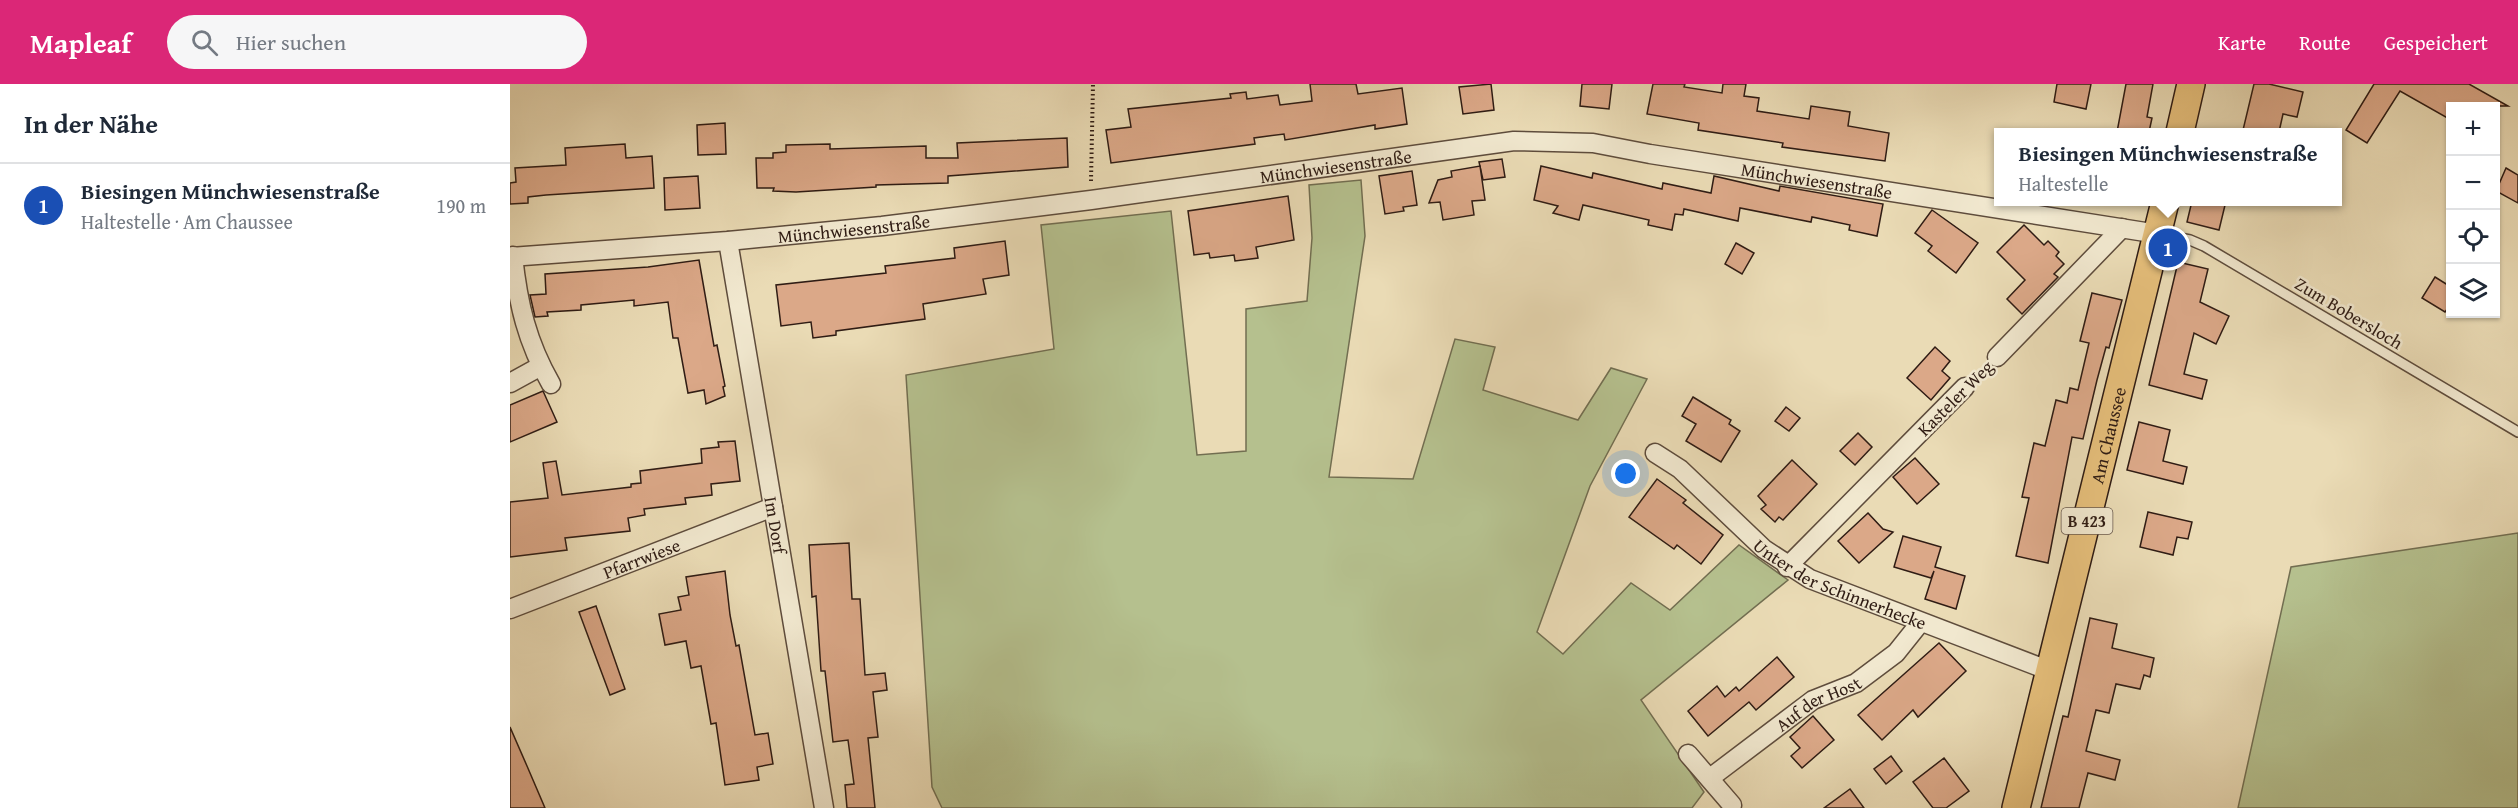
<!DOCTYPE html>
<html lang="de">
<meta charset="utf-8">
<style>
:root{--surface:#fff;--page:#f6f6f7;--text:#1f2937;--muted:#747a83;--line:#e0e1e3;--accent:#db2777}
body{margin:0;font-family:"Gentium Book Plus",serif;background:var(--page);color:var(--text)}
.controls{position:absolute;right:18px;top:18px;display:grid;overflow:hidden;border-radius:0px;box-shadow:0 2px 4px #0004}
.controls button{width:54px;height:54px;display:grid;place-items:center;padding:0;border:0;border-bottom:2px solid var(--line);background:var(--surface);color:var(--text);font:30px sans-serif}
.you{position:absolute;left:1116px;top:390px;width:21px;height:21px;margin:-15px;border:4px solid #fff;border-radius:50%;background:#1a73e8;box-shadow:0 0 0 9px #1a73e833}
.badge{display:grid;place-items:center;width:39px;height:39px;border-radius:50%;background:var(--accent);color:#fff;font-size:20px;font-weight:700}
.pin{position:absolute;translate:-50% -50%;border:3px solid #fff;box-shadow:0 2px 6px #0006}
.popup{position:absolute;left:1484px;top:44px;width:348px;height:78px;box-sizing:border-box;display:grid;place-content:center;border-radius:0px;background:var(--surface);filter:drop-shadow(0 2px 4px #0005);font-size:20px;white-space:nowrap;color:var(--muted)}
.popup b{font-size:22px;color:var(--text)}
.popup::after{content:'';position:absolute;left:50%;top:100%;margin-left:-12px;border:12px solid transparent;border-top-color:var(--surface)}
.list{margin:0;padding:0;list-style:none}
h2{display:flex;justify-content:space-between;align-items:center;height:78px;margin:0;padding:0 24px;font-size:26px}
h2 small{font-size:20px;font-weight:400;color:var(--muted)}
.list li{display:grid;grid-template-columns:39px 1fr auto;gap:18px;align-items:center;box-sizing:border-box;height:84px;padding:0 24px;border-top:2px solid var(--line)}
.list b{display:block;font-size:22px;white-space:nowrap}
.list p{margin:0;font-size:20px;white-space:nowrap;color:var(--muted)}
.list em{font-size:20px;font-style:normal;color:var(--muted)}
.icon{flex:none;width:33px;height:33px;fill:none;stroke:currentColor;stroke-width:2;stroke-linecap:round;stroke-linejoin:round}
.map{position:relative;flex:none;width:2008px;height:724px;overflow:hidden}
header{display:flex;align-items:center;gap:36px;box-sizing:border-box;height:84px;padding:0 30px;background:var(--accent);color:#fff}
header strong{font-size:28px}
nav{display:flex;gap:33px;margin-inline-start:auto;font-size:21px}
.search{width:420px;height:54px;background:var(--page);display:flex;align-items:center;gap:15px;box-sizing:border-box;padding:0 21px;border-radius:33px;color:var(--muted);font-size:22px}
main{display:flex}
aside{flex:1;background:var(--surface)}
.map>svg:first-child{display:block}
.green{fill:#b5c08e;stroke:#726e51;stroke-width:1.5}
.building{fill:#dba888;stroke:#2f1c14;stroke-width:1.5}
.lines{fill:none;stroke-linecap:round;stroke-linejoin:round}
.service-casing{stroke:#5e4c3c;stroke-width:12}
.minor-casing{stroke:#5e4c3c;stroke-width:21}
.primary-casing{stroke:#2f1c14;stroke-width:30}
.path{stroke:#2f1c14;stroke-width:4;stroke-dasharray:1.5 3;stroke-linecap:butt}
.service{stroke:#f1e8cf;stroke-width:9}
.minor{stroke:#f1e8cf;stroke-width:18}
.primary{stroke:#e5be7a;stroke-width:27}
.labels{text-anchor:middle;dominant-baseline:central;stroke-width:5;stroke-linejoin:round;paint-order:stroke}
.shield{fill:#f1e8cf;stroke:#69594c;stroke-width:1.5}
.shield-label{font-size:16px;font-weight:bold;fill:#2f1c14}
.street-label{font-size:18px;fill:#2f1c14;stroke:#f1e8cf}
</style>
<header>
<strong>Mapleaf</strong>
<div class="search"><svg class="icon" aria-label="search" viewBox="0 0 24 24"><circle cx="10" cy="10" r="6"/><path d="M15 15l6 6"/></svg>Hier suchen</div>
<nav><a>Karte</a><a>Route</a><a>Gespeichert</a></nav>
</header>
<main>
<aside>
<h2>In der Nähe<small></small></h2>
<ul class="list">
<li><span class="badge" style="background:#1a4fb4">1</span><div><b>Biesingen Münchwiesenstraße</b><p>Haltestelle · Am Chaussee</p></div><em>190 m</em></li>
</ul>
</aside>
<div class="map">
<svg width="2008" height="724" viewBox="0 0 2008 724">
<rect width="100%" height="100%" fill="#eadbb5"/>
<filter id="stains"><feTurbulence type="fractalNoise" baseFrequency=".00333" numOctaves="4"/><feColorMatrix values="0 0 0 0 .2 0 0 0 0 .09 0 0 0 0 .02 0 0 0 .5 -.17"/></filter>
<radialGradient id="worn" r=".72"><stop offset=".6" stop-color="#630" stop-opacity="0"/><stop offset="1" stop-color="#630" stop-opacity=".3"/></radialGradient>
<g class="green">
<polygon points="851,96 855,152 819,393 903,395 945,255 985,263 973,306 1068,336 1101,284 1137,295 1080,402 1027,548 1053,570 1121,499 1160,526 1229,461 1278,496 1131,616 1194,708 1182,724 432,724 422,703 396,291 544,265 531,141 661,127 687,371 736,367 736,225 797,217 802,154 799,101"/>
<polygon points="2008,449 2008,724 1728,724 1781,483"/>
</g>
<g class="building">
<polygon points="800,0 846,0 848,10 892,4 897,40 865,45 865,41 775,56 774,50 744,54 745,60 601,79 596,46 621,43 618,25 721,14 720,10 736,8 737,15 768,11 770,21 802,17"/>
<polygon points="981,0 984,26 953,30 949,3"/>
<polygon points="1072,0 1102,0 1099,25 1070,22"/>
<polygon points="1143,0 1175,0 1174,3 1212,9 1213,0 1236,0 1234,12 1249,14 1247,27 1299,35 1301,22 1340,28 1338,42 1379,49 1375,77 1272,63 1273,59 1188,46 1189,39 1137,30"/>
<polygon points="1547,0 1581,0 1576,25 1544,18"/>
<polygon points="1616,0 1643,0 1637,33 1642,34 1639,48 1607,48"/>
<polygon points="1744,0 1759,0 1793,8 1787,33 1773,30 1769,48 1733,46"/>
<polygon points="1864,0 1959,0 1998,22 1941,22 1941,36 1890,7 1857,59 1836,46"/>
<polygon points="215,39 216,70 188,71 187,41"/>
<polygon points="557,54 558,83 438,92 438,99 366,101 366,103 286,108 263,107 264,104 247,104 246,74 263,74 263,69 276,68 276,61 320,60 320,65 416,62 416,74 448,74 447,59"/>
<polygon points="115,60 116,74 142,72 144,104 36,111 18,113 18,119 0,120 0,99 6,98 5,84 56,81 55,64"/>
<polygon points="992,75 995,93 973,96 969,78"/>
<polygon points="970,82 975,116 962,117 964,131 933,136 930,118 919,119 928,96 942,93 941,87"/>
<polygon points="1031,82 1082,94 1083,89 1152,105 1153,99 1201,109 1204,92 1269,107 1270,102 1373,120 1367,152 1339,146 1340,141 1302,133 1301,138 1230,124 1228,137 1174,125 1173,131 1165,130 1162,146 1138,141 1139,136 1073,121 1069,136 1043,129 1048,122 1024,116"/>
<polygon points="1996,84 2008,91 2008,119 1986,107"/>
<polygon points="902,87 907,121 893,123 894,127 875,130 869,92"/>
<polygon points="188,92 190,124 155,126 154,94"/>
<polygon points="778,112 784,156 746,163 748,174 725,177 724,171 700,174 699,169 684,171 678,127"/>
<polygon points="1682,117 1716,117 1709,146 1677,138"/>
<polygon points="1422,126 1468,159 1446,189 1418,167 1422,162 1405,149"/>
<polygon points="1514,141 1534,161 1538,157 1549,168 1546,172 1554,180 1544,190 1548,193 1512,230 1497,215 1515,196 1487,168"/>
<polygon points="495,157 499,191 473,195 476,210 413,220 415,235 326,247 326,251 303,254 301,238 271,242 266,201 376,189 375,182 445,174 444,164"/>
<polygon points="1226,159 1244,169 1232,190 1215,180"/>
<polygon points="189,176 204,262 207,261 215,302 213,303 215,312 196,320 194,306 178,309 168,254 163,254 158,218 124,222 124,216 71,221 71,226 37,228 38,232 25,233 20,211 36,210 35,190 138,183"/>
<polygon points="1668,178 1698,185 1690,218 1719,232 1706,260 1684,249 1674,290 1697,296 1692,315 1639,301"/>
<polygon points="1925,193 1941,203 1941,220 1935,228 1912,214"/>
<polygon points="1582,209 1612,216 1599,264 1596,263 1587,296 1573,355 1562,353 1538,479 1506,472 1519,414 1512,413 1524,359 1535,362 1546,316 1557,319 1560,304 1568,306 1579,259 1570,257"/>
<polygon points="1425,263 1440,277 1432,287 1440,294 1421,316 1397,294"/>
<polygon points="33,307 47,338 0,358 0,321"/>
<polygon points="1183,313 1221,336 1219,340 1230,347 1211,378 1176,357 1186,340 1172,332"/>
<polygon points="1276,323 1290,334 1279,347 1265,337"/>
<polygon points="1629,338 1660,346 1653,377 1677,383 1673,400 1617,386"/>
<polygon points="1348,349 1362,363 1345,381 1330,367"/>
<polygon points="225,357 230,397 201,400 202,411 175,414 176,420 134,425 135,431 118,434 120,447 55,454 57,466 0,473 0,418 38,414 33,379 46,377 52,411 121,403 121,400 131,399 130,387 192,379 191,365 209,363 208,358"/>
<polygon points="1405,374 1429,400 1407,420 1383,393"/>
<polygon points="1282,376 1307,400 1273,436 1269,433 1265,438 1251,425 1256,421 1248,412"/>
<polygon points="1147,395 1176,416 1173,419 1213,451 1191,480 1167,461 1164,465 1119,433"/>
<polygon points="1638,428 1682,438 1678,455 1667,453 1663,471 1630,463"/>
<polygon points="1358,429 1373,445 1383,448 1349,479 1328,457"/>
<polygon points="1393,452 1431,463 1425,483 1455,492 1446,525 1415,515 1424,487 1421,494 1384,483"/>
<polygon points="339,459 342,515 350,515 355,591 375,589 377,606 363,608 368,653 358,654 365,724 337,724 335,701 344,700 338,656 323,658 315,587 311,587 306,512 302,513 299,461"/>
<polygon points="215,487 220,531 226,562 229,561 245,651 258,649 263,680 247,683 249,696 215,701 206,639 201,640 191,582 181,584 176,557 155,561 149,530 171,526 168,513 179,511 176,493"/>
<polygon points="86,522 115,605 100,611 69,528"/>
<polygon points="1580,534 1607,540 1602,564 1644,574 1640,593 1634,591 1630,605 1606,600 1599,629 1586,626 1576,667 1610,676 1605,696 1578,689 1569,724 1531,724 1553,632 1558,633"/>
<polygon points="1429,559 1456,587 1408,633 1403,626 1372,656 1348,631"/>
<polygon points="1267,573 1284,593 1246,626 1239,618 1198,652 1178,627 1207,602 1215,613 1226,603 1229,607"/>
<polygon points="1303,632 1324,656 1292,684 1281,672 1290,664 1280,653"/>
<polygon points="0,643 17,682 35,724 0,724"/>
<polygon points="1381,672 1392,687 1376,700 1364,685"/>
<polygon points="1434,674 1459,707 1436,724 1423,724 1403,698"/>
<polygon points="1340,705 1354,724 1314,724"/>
</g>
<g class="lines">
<defs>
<polyline id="service" points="1649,150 1680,156 1694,162 2008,348"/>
<g id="minor">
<path id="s1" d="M218,157L314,724"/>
<path d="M3,172C8,220 17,258 41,300"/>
<path id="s2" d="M0,173L218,157L372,142L581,116L1004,57L1083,59L1140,70L1648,150"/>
<polyline points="1487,273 1612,144"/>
<polyline points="0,299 31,282"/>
<path id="s3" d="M1145,369L1170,385L1254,465L1300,495L1540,587"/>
<polyline points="1277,483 1455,303"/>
<path id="s4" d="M0,525L263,423"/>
<polyline points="1178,670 1222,721"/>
<path id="s5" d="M1200,694L1303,616L1346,599L1386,569L1410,539"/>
</g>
<g id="primary">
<polyline points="1670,48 1681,0"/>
<path id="s6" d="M1506,724L1655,118"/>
</g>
</defs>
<use href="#service" class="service-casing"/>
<use href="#minor" class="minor-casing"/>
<use href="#primary" class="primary-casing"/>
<polyline class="path" points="581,97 583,0"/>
<use href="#service" class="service"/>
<use href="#minor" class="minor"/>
<use href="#primary" class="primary"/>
</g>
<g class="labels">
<rect class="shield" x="1551.5" y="424" width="51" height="26" rx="4.5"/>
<g class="shield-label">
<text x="1577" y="437">B 423</text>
</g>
<g class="street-label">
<text stroke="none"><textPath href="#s2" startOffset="831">Münchwiesenstraße</textPath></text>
<text stroke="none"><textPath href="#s2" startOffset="1317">Münchwiesenstraße</textPath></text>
<text stroke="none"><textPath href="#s2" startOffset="345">Münchwiesenstraße</textPath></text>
<text transform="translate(1839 229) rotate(31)">Zum Bobersloch</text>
<text transform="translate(1445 314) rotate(-45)">Kasteler Weg</text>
<text stroke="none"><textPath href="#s6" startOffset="384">Am Chaussee</textPath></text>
<text stroke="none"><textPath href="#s1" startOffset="288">Im Dorf</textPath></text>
<text stroke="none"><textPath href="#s4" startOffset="141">Pfarrwiese</textPath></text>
<text stroke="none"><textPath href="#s3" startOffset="230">Unter der Schinnerhecke</textPath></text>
<text stroke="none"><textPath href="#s5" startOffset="132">Auf der Host</textPath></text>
</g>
</g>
<rect width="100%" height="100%" filter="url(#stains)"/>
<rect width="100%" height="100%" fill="url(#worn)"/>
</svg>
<div class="controls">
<button>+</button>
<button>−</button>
<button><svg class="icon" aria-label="locate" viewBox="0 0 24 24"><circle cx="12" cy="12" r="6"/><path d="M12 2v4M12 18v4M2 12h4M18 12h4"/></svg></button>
<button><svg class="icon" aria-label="layers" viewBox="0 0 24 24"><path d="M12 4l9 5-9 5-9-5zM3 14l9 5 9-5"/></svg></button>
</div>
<div class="you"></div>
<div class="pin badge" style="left:1658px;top:164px;background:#1a4fb4">1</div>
<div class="popup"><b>Biesingen Münchwiesenstraße</b>Haltestelle</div>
</div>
</main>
